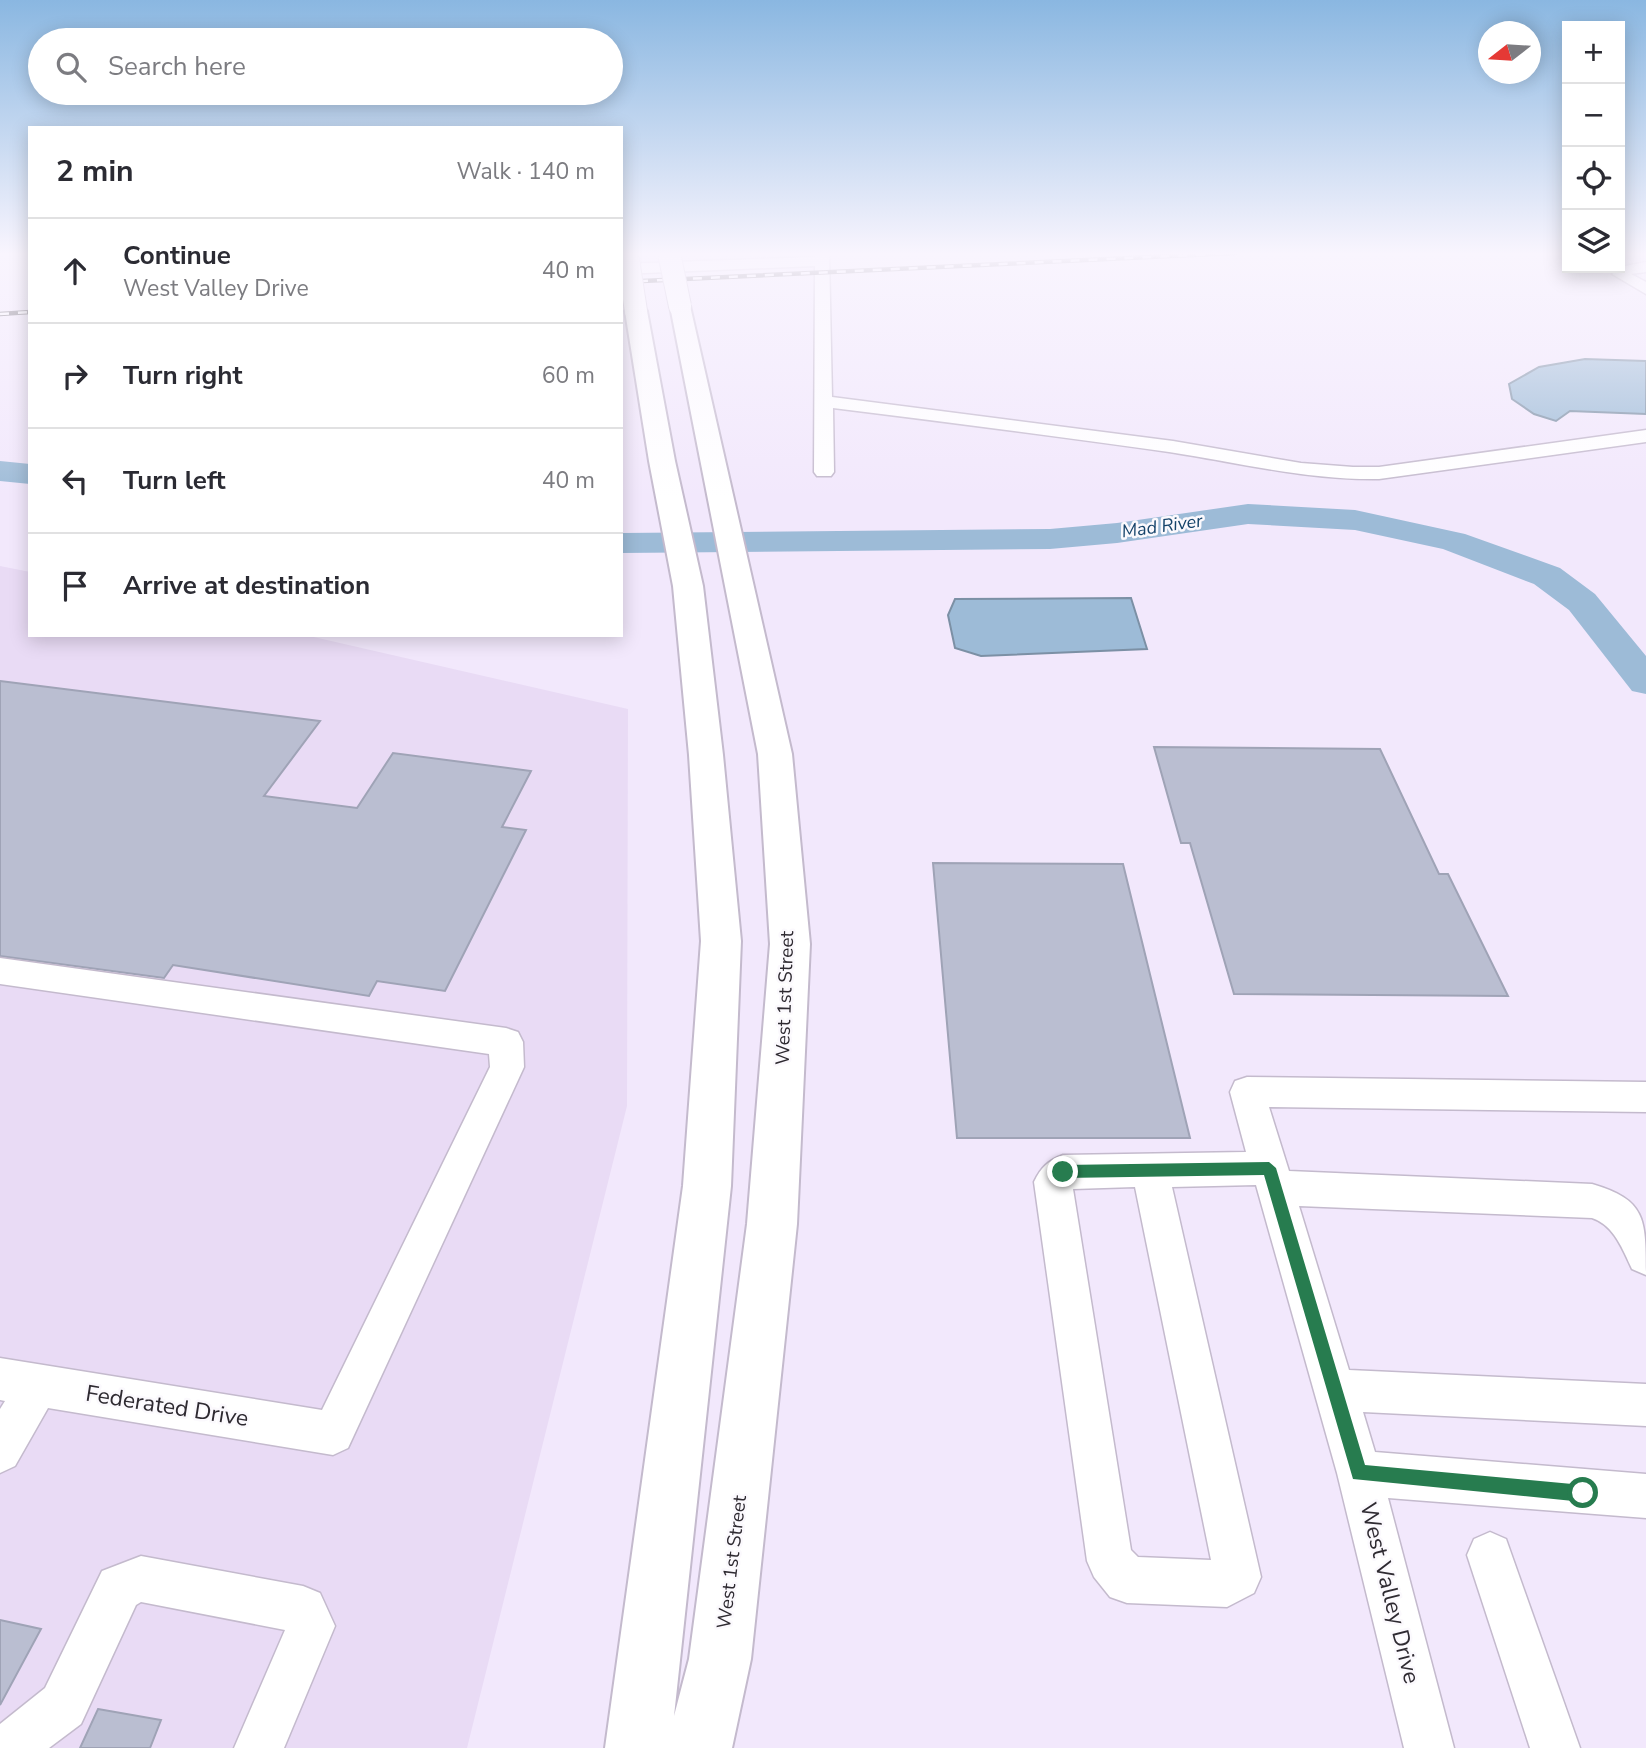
<!DOCTYPE html>
<meta charset="utf-8">
<style>
:root{--surface:#fff;--page:#f7f7f7;--text:#2b2b33;--muted:#7c7c81;--line:#e1e1e2}
body{margin:0;font-family:"Nunito Sans",sans-serif;background:var(--page);color:var(--text)}
.controls{position:absolute;right:21px;top:21px;display:grid;overflow:hidden;border-radius:0px;box-shadow:0 4px 18px #0003}
.controls button{width:63px;height:63px;display:grid;place-items:center;padding:0;border:0;border-bottom:2px solid var(--line);background:var(--surface);color:var(--text);font:35px sans-serif}
.compass{position:absolute;left:1478px;top:21px;width:63px;height:63px;border-radius:50%;background:var(--surface);box-shadow:0 4px 18px #0003;rotate:253deg}
.stop{position:absolute;width:21px;height:21px;margin:-16px;border:5px solid #277c4f;border-radius:50%;background:#fff}
.stop.end{background:#277c4f;border-color:#fff;box-shadow:0 2px 7px #0008}
.list{margin:0;padding:0;list-style:none}
h2{display:flex;justify-content:space-between;align-items:center;height:91px;margin:0;padding:0 28px;font-size:30px}
h2 small{font-size:23px;font-weight:400;color:var(--muted)}
.list li{display:grid;grid-template-columns:46px 1fr auto;gap:21px;align-items:center;box-sizing:border-box;height:105px;padding:0 28px;border-top:2px solid var(--line)}
.list b{display:block;font-size:26px;white-space:nowrap}
.list p{margin:0;font-size:23px;white-space:nowrap;color:var(--muted)}
.list em{font-size:23px;font-style:normal;color:var(--muted)}
.icon{flex:none;width:38px;height:38px;fill:none;stroke:currentColor;stroke-width:2;stroke-linecap:round;stroke-linejoin:round}
.map{position:relative;flex:none;width:1646px;height:1748px;overflow:hidden}
.search{position:absolute;background:var(--surface);box-shadow:0 4px 18px #0003;left:28px;top:28px;width:595px;height:77px;display:flex;align-items:center;gap:18px;box-sizing:border-box;padding:0 24px;border-radius:38px;color:var(--muted);font-size:26px}
.panel{position:absolute;background:var(--surface);box-shadow:0 4px 18px #0003;left:28px;top:126px;width:595px;height:511px;border-radius:0px}
.map>svg:first-child{display:block}
.built{fill:#e9dbf5}
.water{fill:#9dbbd7;stroke:#7c90a5;stroke-width:2}
.lines{fill:none;stroke-linecap:round;stroke-linejoin:round}
.river{fill:#9dbbd7;fill-rule:evenodd}
.building{fill:#babed1;stroke:#9fa3b6;stroke-width:2}
.minor-casing{stroke:#c4bacd;stroke-width:3}
.major-casing{stroke:#c4bacd;stroke-width:4}
.minor{fill:#fff;fill-rule:evenodd}
.major{fill:#fff;fill-rule:evenodd}
.rail-casing{stroke:#46414a;stroke-width:4.5}
.rail{stroke:#fbf9fd;stroke-width:2.5;stroke-dasharray:9;stroke-linecap:butt}
.major-bridge-casing{stroke:#c4bacd;stroke-width:24;stroke-linecap:butt}
.major-bridge{stroke:#fff;stroke-width:22}
.route{fill:#277c4f}
.labels{text-anchor:middle;dominant-baseline:central;stroke-width:5;stroke-linejoin:round;paint-order:stroke}
.far-water-label{font-size:18px;font-style:italic;fill:#15436a;stroke:#fbf9fd}
.street-label{font-size:19px;fill:#2e2a31;stroke:#fbf9fd}
.near-street-label{font-size:23px;fill:#2e2a31;stroke:#fbf9fd}
</style>
<div class="map">
<svg width="1646" height="1748" viewBox="0 0 1646 1748">
<rect width="100%" height="100%" fill="#f2e8fc"/>
<polygon class="built" points="0,566 30,572 30,635 305,635 628,709 627,1106 467,1748 0,1748"/>
<g class="water">
<polygon points="1585,359 1646,361 1646,414 1570,411 1556,421 1534,414 1512,399 1509,384 1539,367"/>
<polygon points="1131,598 1147,649 981,656 955,648 948,615 955,599"/>
</g>
<g class="lines">
<g class="river">
<polygon points="0,461 30,464 30,484 0,481"/>
<polygon points="1248,504 1355,510 1465,534 1560,568 1595,594 1646,656 1646,694 1632,691 1569,610 1534,584 1443,549 1355,530 1248,524 1117,543 1050,549 621,553 621,533 1050,529 1117,523"/>
</g>
</g>
<g class="building">
<polygon points="0,681 320,721 264,796 357,808 393,753 531,771 502,827 526,830 445,991 377,981 369,996 173,965 164,978 0,956"/>
<polygon points="1154,747 1380,749 1439,874 1448,874 1508,996 1234,994 1190,843 1181,843"/>
<polygon points="933,863 1123,864 1190,1138 957,1138"/>
<polygon points="0,1620 41,1629 0,1705"/>
<polygon points="98,1709 161,1720 150,1748 80,1748"/>
</g>
<g class="lines">
<defs>
<g id="minor">
<path d="M815,253H829L832,397L1173,441L1301,463L1353,467H1379L1646,430V442L1379,479C1307,480 1240,463 1169,452C1057,436 945,422 833,408L834,472L831,476H817L814,472L815,266L621,274V264L815,257Z"/>
<polygon points="1646,262 1646,272 1631,274 1646,282 1646,294 1612,274 1620,267"/>
<polygon points="0,958 506,1028 518,1032 523,1042 524,1067 348,1448 333,1455 48,1408 15,1466 0,1473 0,1409 5,1401 0,1400 0,1358 322,1410 490,1067 489,1054 0,984"/>
<path d="M1247,1077L1646,1082V1112L1269,1107L1289,1171L1592,1184C1646,1200 1646,1218 1646,1275L1632,1269C1623,1250 1614,1225 1592,1218L1299,1206L1349,1370L1646,1384V1426L1363,1412L1375,1452L1646,1474V1518L1388,1498L1454,1748H1404L1337,1473L1256,1185L1172,1187L1261,1577L1254,1593L1227,1607L1127,1603L1110,1597L1094,1577L1087,1561L1034,1182C1041,1167 1048,1161 1063,1155L1246,1152L1230,1092L1235,1081ZM1135,1187L1211,1560L1138,1557L1131,1550L1073,1189Z"/>
<polygon points="1490,1532 1506,1539 1580,1748 1530,1748 1467,1555 1474,1539"/>
<polygon points="141,1556 303,1586 320,1593 335,1626 284,1748 234,1748 285,1630 141,1602 136,1605 81,1724 49,1748 0,1748 0,1724 45,1688 102,1571"/>
</g>
<polygon id="major" points="680,300 687,302 690,306 792,754 810,944 797,1224 751,1659 732,1748 605,1748 683,1186 701,941 689,755 673,586 649,461 625,311 629,307 643,307 647,311 675,461 703,586 723,755 741,941 731,1186 674,1716 689,1659 747,1224 770,944 758,754 670,306 673,302"/>
</defs>
<use href="#minor" class="minor-casing"/>
<use href="#major" class="major-casing"/>
<use href="#minor" class="minor"/>
<use href="#major" class="major"/>
<defs>
<g id="rail">
<polyline points="621,282 1235,253"/>
<polyline points="0,314 30,312"/>
</g>
</defs>
<use href="#rail" class="rail-casing"/>
<use href="#rail" class="rail"/>
<defs>
<g id="major-bridge">
<polyline points="627,253 636,311"/>
<polyline points="669,253 680,306"/>
</g>
</defs>
<use href="#major-bridge" class="major-bridge-casing"/>
<use href="#major-bridge" class="major-bridge"/>
</g>
<linearGradient id="sky" x2="0" y2="1"><stop stop-color="#8ab7e1"/><stop offset="0.51" stop-color="#f9f5fe"/><stop offset="1" stop-color="#f9f5fe" stop-opacity="0"/></linearGradient>
<rect width="1646" height="498" fill="url(#sky)"/>
<polygon class="route" points="1269,1162 1276,1168 1365,1465 1583,1485 1589,1487 1591,1493 1589,1499 1583,1502 1353,1479 1264,1175 1063,1178 1056,1172 1063,1165"/>
<g class="labels">
<g class="far-water-label">
<text transform="translate(1162 526) rotate(-8)">Mad River</text>
</g>
<g class="street-label">
<text transform="translate(785 998) rotate(-88)">West 1st Street</text>
<text transform="translate(732 1562) rotate(-83)">West 1st Street</text>
</g>
<g class="near-street-label">
<text transform="translate(167 1406) rotate(9)">Federated Drive</text>
<text transform="translate(1390 1593) rotate(76)">West Valley Drive</text>
</g>
</g>
</svg>
<div class="controls">
<button>+</button>
<button>−</button>
<button><svg class="icon" aria-label="locate" viewBox="0 0 24 24"><circle cx="12" cy="12" r="6"/><path d="M12 2v4M12 18v4M2 12h4M18 12h4"/></svg></button>
<button><svg class="icon" aria-label="layers" viewBox="0 0 24 24"><path d="M12 4l9 5-9 5-9-5zM3 14l9 5 9-5"/></svg></button>
</div>
<svg class="compass" viewBox="-18 -18 36 36"><path d="M0-13l5 13h-10z" fill="#e53935"/><path d="M0 13l5-13h-10z" fill="#7c7c81"/></svg>
<div class="stop" style="left:1583px;top:1493px"></div>
<div class="stop end" style="left:1063px;top:1172px"></div>
<div class="search"><svg class="icon" aria-label="search" viewBox="0 0 24 24"><circle cx="10" cy="10" r="6"/><path d="M15 15l6 6"/></svg>Search here</div>
<section class="panel">
<h2>2 min<small>Walk · 140 m</small></h2>
<ul class="list">
<li><svg class="icon" aria-label="ahead" viewBox="0 0 24 24"><path d="M12 20V5M6 11l6-6 6 6"/></svg><div><b>Continue</b><p>West Valley Drive</p></div><em>40 m</em></li>
<li><svg class="icon" aria-label="right" viewBox="0 0 24 24"><path d="M7 20v-9h11M14 6l5 5-5 5"/></svg><div><b>Turn right</b></div><em>60 m</em></li>
<li><svg class="icon" aria-label="left" viewBox="0 0 24 24"><path d="M17 20v-9H6M10 6l-5 5 5 5"/></svg><div><b>Turn left</b></div><em>40 m</em></li>
<li><svg class="icon" aria-label="arrive" viewBox="0 0 24 24"><path d="M6 21V4h12l-3 4 3 4H6"/></svg><div><b>Arrive at destination</b></div></li>
</ul>
</section>
</div>
